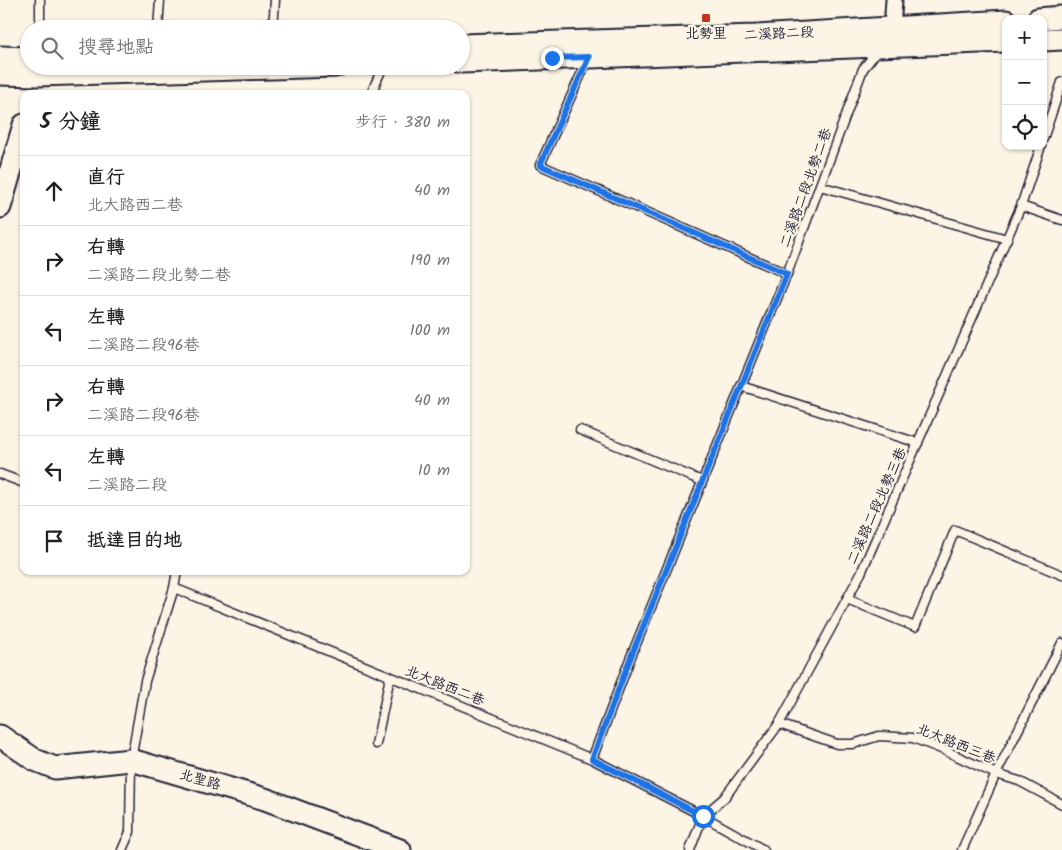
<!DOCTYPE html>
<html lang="zh-TW">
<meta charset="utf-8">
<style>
:root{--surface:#fff;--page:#f2f2f2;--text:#202124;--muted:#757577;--line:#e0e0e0}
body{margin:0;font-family:Kalam,"LXGW WenKai TC",sans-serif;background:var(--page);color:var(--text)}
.controls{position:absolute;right:15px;top:15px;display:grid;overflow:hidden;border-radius:10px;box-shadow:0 1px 4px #0004}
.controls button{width:45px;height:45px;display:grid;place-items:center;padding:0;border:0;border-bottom:1px solid var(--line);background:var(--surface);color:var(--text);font:25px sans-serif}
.stop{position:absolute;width:15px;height:15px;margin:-11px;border:4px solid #1a73e8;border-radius:50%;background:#fff}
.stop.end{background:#1a73e8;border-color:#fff;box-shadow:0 1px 5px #0008}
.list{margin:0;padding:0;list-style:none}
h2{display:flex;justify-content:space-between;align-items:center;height:65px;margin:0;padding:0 20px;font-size:21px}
h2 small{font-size:16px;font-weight:400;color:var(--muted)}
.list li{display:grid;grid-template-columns:32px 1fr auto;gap:15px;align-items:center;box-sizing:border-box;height:70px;padding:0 20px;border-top:1px solid var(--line)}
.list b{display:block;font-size:19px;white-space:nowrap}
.list p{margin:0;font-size:16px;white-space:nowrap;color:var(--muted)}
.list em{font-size:16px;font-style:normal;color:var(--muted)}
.icon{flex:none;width:28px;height:28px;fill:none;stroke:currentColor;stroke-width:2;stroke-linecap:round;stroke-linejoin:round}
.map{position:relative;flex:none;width:1062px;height:850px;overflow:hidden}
.search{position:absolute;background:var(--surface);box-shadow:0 1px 4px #0004;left:20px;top:20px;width:450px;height:55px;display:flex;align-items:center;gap:12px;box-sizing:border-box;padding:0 18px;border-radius:28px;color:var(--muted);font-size:19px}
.panel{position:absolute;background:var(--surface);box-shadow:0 1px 4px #0004;left:20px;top:90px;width:450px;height:485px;border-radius:10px}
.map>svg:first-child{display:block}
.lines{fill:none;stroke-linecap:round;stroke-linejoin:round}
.lane-casing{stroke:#22223b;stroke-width:11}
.street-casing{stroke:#22223b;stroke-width:19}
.secondary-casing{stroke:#22223b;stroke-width:25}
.lane{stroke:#fcf5e5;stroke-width:8}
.street{stroke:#fcf5e5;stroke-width:15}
.secondary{stroke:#fcf5e5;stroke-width:21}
.route{stroke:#1a73e8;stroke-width:6}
.poi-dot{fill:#c8321e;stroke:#fcf5e5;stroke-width:2}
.labels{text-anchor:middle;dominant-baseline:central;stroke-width:4.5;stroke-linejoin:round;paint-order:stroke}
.poi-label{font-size:14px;fill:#22223b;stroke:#fcf5e5}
.street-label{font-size:14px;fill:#22223b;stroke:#fcf5e5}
</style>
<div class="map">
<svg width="1062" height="850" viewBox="0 0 1062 850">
<rect width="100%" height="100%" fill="#fcf5e5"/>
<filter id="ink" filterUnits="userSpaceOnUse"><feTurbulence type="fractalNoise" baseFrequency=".02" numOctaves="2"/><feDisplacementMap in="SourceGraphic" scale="10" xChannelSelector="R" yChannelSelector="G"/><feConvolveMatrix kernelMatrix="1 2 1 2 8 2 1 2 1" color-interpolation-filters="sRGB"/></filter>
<g filter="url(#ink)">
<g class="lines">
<defs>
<g id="lane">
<polyline points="40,29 40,0"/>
<polyline points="158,29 160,0"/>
<polyline points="273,29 275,0"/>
<polyline points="588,59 540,165 787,274"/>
<polyline points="371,94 383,66"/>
<polyline points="1043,139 1062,82"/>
<polyline points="820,186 1007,239"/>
<polyline points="1021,206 1062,220"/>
<polyline points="741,386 918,443"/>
<polyline points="580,430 702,481"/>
<polyline points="0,474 24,483"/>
<polyline points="174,588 592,759 703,816 764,850"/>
<polyline points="847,599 915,627 955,530 1062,575"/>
<polyline points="779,724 837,744 853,744 879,736 913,738 946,751 996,774 1019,781 1062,804"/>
<polyline points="376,744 390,677"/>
<polyline points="592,759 630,659 787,274 863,69 878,50"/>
<polyline points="122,850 130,832 131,760 145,681 174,588 177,571"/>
<polyline points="690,850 703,816 724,798 779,724 861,573 1021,206 1041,146"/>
<polyline points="962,850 996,774 1062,643"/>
</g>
<polyline id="street" points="887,36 892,29 894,0"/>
<g id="secondary">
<polyline points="1038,19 1062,17"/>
<polyline points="1043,40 1062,39"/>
<polyline points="461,45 756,36 1006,21"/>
<polyline points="0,57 29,58"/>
<polyline points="461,62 1006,41"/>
<polyline points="0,74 38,75 336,66"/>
<polyline points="0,207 24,125"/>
<polyline points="0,736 35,760 55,768 131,760 265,799 400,850"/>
</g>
</defs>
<use href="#lane" class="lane-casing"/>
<use href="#street" class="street-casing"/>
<use href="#secondary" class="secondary-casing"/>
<use href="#lane" class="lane"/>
<use href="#street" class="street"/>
<use href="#secondary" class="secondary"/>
</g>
</g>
<g class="lines" filter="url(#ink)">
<polyline class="route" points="552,58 589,57 540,165 787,274 630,659 592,759 703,816"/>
</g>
<rect class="poi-dot" x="701" y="13" width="10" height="10" rx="2.5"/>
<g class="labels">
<g class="poi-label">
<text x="706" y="34">北勢里</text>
</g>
<g class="street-label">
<text transform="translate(779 34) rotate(-3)">二溪路二段</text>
<text transform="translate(806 188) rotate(-70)">二溪路二段北勢二巷</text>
<text transform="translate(877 506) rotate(-66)">二溪路二段北勢三巷</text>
<text transform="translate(445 686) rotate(22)">北大路西二巷</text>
<text transform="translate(956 744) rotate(22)">北大路西三巷</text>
<text transform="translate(200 780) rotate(16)">北聖路</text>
</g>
</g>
</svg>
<div class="controls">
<button>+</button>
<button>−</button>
<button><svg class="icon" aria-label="locate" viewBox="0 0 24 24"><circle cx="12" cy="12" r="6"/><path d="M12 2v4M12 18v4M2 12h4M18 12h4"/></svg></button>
</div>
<div class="stop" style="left:703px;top:816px"></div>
<div class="stop end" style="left:552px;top:58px"></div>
<div class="search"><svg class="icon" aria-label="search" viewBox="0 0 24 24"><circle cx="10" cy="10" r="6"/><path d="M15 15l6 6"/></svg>搜尋地點</div>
<section class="panel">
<h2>5 分鐘<small>步行 · 380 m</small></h2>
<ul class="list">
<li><svg class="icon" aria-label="ahead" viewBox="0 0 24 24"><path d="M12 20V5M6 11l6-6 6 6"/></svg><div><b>直行</b><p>北大路西二巷</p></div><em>40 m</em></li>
<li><svg class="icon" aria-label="right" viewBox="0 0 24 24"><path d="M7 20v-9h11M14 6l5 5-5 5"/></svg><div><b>右轉</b><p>二溪路二段北勢二巷</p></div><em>190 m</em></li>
<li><svg class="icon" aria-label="left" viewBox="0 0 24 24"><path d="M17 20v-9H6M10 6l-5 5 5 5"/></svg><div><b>左轉</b><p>二溪路二段96巷</p></div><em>100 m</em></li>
<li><svg class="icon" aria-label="right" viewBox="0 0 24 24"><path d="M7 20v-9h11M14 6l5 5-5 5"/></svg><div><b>右轉</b><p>二溪路二段96巷</p></div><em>40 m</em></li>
<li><svg class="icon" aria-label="left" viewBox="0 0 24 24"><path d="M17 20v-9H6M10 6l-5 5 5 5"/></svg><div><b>左轉</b><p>二溪路二段</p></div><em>10 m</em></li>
<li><svg class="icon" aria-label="arrive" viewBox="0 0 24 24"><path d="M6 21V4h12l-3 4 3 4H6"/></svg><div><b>抵達目的地</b></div></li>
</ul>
</section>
</div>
